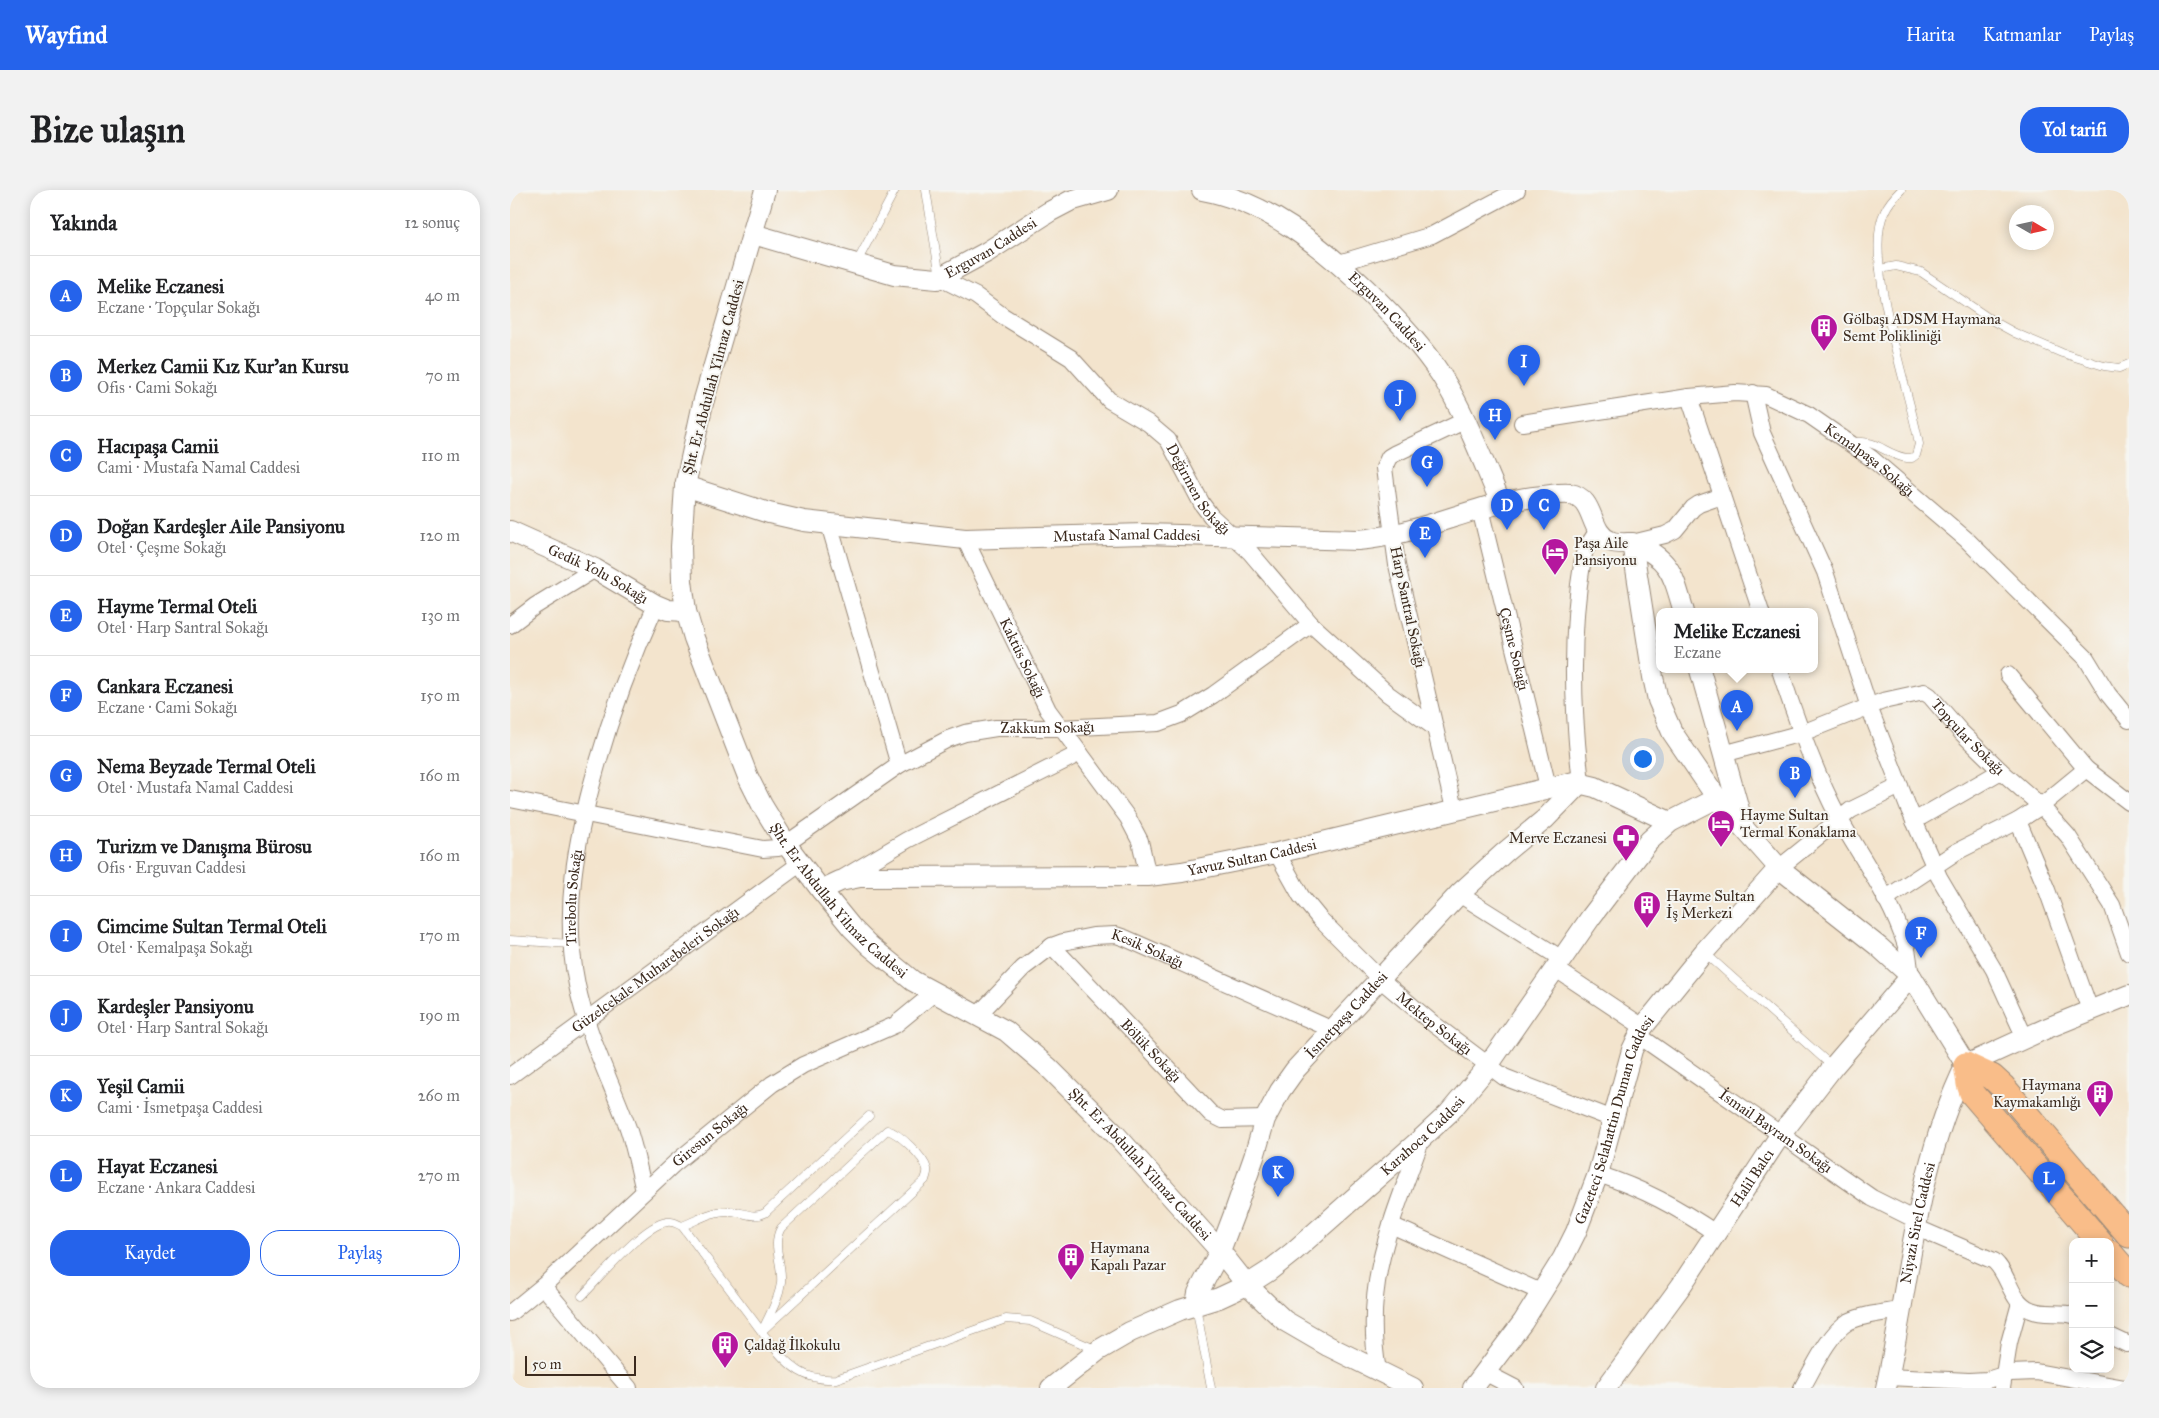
<!DOCTYPE html>
<html lang="tr">
<meta charset="utf-8">
<style>
:root{--surface:#fff;--page:#f2f2f2;--text:#202124;--muted:#757577;--line:#e0e0e0;--accent:#2563eb}
body{margin:0;font-family:"IM FELL Great Primer",serif;background:var(--page);color:var(--text)}
.controls{position:absolute;right:15px;bottom:15px;display:grid;overflow:hidden;border-radius:10px;box-shadow:0 2px 12px #0003}
.controls button{width:45px;height:45px;display:grid;place-items:center;padding:0;border:0;border-bottom:1px solid var(--line);background:var(--surface);color:var(--text);font:25px sans-serif}
.compass{position:absolute;left:1499px;top:15px;width:45px;height:45px;border-radius:50%;background:var(--surface);box-shadow:0 2px 12px #0003;rotate:99deg}
.scale{position:absolute;left:15px;bottom:12px;width:111px;box-sizing:border-box;padding-left:5px;border:2px solid #3b2a1e;border-top:0;font-size:14px;line-height:18px;white-space:nowrap;color:#3b2a1e;-webkit-text-stroke:4px #f6f6f2;paint-order:stroke}
.you{position:absolute;left:1132px;top:568px;width:18px;height:18px;margin:-12px;border:4px solid #fff;border-radius:50%;background:#1a73e8;box-shadow:0 0 0 8px #1a73e833}
.badge{display:grid;place-items:center;width:32px;height:32px;border-radius:50%;background:var(--accent);color:#fff;font-size:16px;font-weight:700}
.pin{position:absolute;translate:-50% -41px;filter:drop-shadow(0 1px 2px #0008)}
.pin::after{content:'';position:absolute;top:26px;width:18px;height:15px;background:inherit;clip-path:polygon(0 0,100% 0,50% 100%)}
.popup{position:absolute;left:1146px;top:418px;width:162px;height:65px;box-sizing:border-box;display:grid;place-content:center;border-radius:10px;background:var(--surface);filter:drop-shadow(0 1px 4px #0005);font-size:16px;white-space:nowrap;color:var(--muted)}
.popup b{font-size:19px;color:var(--text)}
.popup::after{content:'';position:absolute;left:50%;top:100%;margin-left:-10px;border:10px solid transparent;border-top-color:var(--surface)}
.list{margin:0;padding:0;list-style:none}
h2{display:flex;justify-content:space-between;align-items:center;height:65px;margin:0;padding:0 20px;font-size:21px}
h2 small{font-size:16px;font-weight:400;color:var(--muted)}
.list li{display:grid;grid-template-columns:32px 1fr auto;gap:15px;align-items:center;box-sizing:border-box;height:80px;padding:0 20px;border-top:1px solid var(--line)}
.list b{display:block;font-size:19px;white-space:nowrap}
.list p{margin:0;font-size:16px;white-space:nowrap;color:var(--muted)}
.list em{font-size:16px;font-style:normal;color:var(--muted)}
.actions{display:flex;gap:10px;padding:15px 20px}
.actions a{flex:1;padding:11px 0;border:1px solid var(--accent);border-radius:20px;text-align:center;font-size:18px;color:var(--accent)}
.actions .main{background:var(--accent);color:#fff}
.icon{flex:none;width:28px;height:28px;fill:none;stroke:currentColor;stroke-width:2;stroke-linecap:round;stroke-linejoin:round}
.map{position:relative;flex:none;width:1619px;height:1198px;overflow:hidden;border-radius:20px}
header{display:flex;align-items:center;gap:30px;box-sizing:border-box;height:70px;padding:0 25px;background:var(--accent);color:#fff}
header strong{font-size:24px}
nav{display:flex;gap:28px;margin-inline-start:auto;font-size:18px}
.intro{display:flex;align-items:center;justify-content:space-between;box-sizing:border-box;height:120px;padding:0 30px}
h1{margin:0;font-size:35px}
.button{padding:12px 22px;border-radius:20px;background:var(--accent);color:#fff;font-size:18px;font-weight:700}
main{display:flex;gap:30px;padding:0 30px}
aside{flex:1;background:var(--surface);border-radius:20px;box-shadow:0 2px 12px #0003}
.map>svg:first-child{display:block}
.lines{fill:none;stroke-linecap:round;stroke-linejoin:round}
.service-casing{stroke:#978776;stroke-width:9}
.minor-casing{stroke:#978776;stroke-width:18}
.tertiary-casing{stroke:#978776;stroke-width:22}
.primary-casing{stroke:#978776;stroke-width:27}
.service{stroke:#fff;stroke-width:8}
.minor{stroke:#fff;stroke-width:16}
.tertiary{stroke:#fff;stroke-width:20}
.primary{stroke:#f9bd89;stroke-width:25}
.labels{text-anchor:middle;dominant-baseline:central;stroke-width:4;stroke-linejoin:round;paint-order:stroke}
.street-label{font-size:15px;fill:#3b2a1e;stroke:#f6f6f2}
.poi-label{font-size:15px;fill:#3b2a1e;stroke:#f6f6f2;text-anchor:start}
</style>
<header>
<strong>Wayfind</strong>
<nav><a>Harita</a><a>Katmanlar</a><a>Paylaş</a></nav>
</header>
<div class="intro"><h1>Bize ulaşın</h1><a class="button">Yol tarifi</a></div>
<main>
<aside>
<h2>Yakında<small>12 sonuç</small></h2>
<ul class="list">
<li><span class="badge">A</span><div><b>Melike Eczanesi</b><p>Eczane · Topçular Sokağı</p></div><em>40 m</em></li>
<li><span class="badge">B</span><div><b>Merkez Camii Kız Kur'an Kursu</b><p>Ofis · Cami Sokağı</p></div><em>70 m</em></li>
<li><span class="badge">C</span><div><b>Hacıpaşa Camii</b><p>Cami · Mustafa Namal Caddesi</p></div><em>110 m</em></li>
<li><span class="badge">D</span><div><b>Doğan Kardeşler Aile Pansiyonu</b><p>Otel · Çeşme Sokağı</p></div><em>120 m</em></li>
<li><span class="badge">E</span><div><b>Hayme Termal Oteli</b><p>Otel · Harp Santral Sokağı</p></div><em>130 m</em></li>
<li><span class="badge">F</span><div><b>Cankara Eczanesi</b><p>Eczane · Cami Sokağı</p></div><em>150 m</em></li>
<li><span class="badge">G</span><div><b>Nema Beyzade Termal Oteli</b><p>Otel · Mustafa Namal Caddesi</p></div><em>160 m</em></li>
<li><span class="badge">H</span><div><b>Turizm ve Danışma Bürosu</b><p>Ofis · Erguvan Caddesi</p></div><em>160 m</em></li>
<li><span class="badge">I</span><div><b>Cimcime Sultan Termal Oteli</b><p>Otel · Kemalpaşa Sokağı</p></div><em>170 m</em></li>
<li><span class="badge">J</span><div><b>Kardeşler Pansiyonu</b><p>Otel · Harp Santral Sokağı</p></div><em>190 m</em></li>
<li><span class="badge">K</span><div><b>Yeşil Camii</b><p>Cami · İsmetpaşa Caddesi</p></div><em>260 m</em></li>
<li><span class="badge">L</span><div><b>Hayat Eczanesi</b><p>Eczane · Ankara Caddesi</p></div><em>270 m</em></li>
</ul>
<div class="actions"><a class="main">Kaydet</a><a>Paylaş</a></div>
</aside>
<div class="map">
<svg width="1619" height="1198" viewBox="0 0 1619 1198">
<rect width="100%" height="100%" fill="#f6f6f2"/>
<filter id="ink" filterUnits="userSpaceOnUse"><feTurbulence type="fractalNoise" baseFrequency=".02" numOctaves="2"/><feDisplacementMap in="SourceGraphic" scale="10" xChannelSelector="R" yChannelSelector="G"/><feConvolveMatrix kernelMatrix="1 2 1 2 8 2 1 2 1" color-interpolation-filters="sRGB"/></filter>
<filter id="wash" filterUnits="userSpaceOnUse"><feTurbulence type="fractalNoise" baseFrequency=".0096" numOctaves="4" result="noise"/><feDisplacementMap in="SourceGraphic" scale="20" xChannelSelector="R" yChannelSelector="G"/><feGaussianBlur stdDeviation="1.12" result="paint"/><feColorMatrix in="noise" values="0 0 0 0 0 0 0 0 0 0 0 0 0 0 0 0 0 1.4 0 .05"/><feComposite in="paint" operator="in"/></filter>
<g filter="url(#wash)">
<rect width="100%" height="100%" fill="#f3e4cd"/>
</g>
<g filter="url(#ink)">
<g class="lines">
<defs>
<g id="service">
<polyline points="416,0 430,87"/>
<polyline points="346,74 385,0"/>
<polyline points="1370,79 1386,76 1411,82 1483,131 1505,143 1552,163 1594,176 1609,178 1619,174"/>
<path d="M1342,252C1368,249 1375,265 1397,268H1402L1406,265L1409,254C1400,202 1351,65 1375,21C1378,14 1385,6 1391,0"/>
<polyline points="0,750 61,754"/>
<polyline points="1194,762 1323,877"/>
<path d="M377,940C389,943 414,967 417,979C418,983 416,986 415,990L252,1141C259,1125 269,1110 271,1093C273,1074 261,1055 271,1038Z"/>
<path d="M172,1036C186,1031 201,1021 217,1021C230,1020 242,1030 255,1023L359,926"/>
<path d="M72,1106C90,1088 133,1035 157,1032C163,1031 167,1034 172,1036C195,1066 217,1096 240,1126C254,1144 269,1168 289,1181C300,1188 312,1190 326,1189L496,1129L520,1131L587,1160"/>
<polyline points="686,1116 701,1198"/>
</g>
<g id="minor">
<polyline points="829,73 922,45 1007,0"/>
<path id="s1" d="M430,88L466,106L493,126L561,168L599,210L638,233L658,250L692,314L701,326L740,362L801,434L878,504L925,538"/>
<polyline points="1243,203 1252,243 1315,382 1359,517 1398,617 1429,687 1484,780 1515,848"/>
<polyline points="1179,207 1251,422"/>
<path id="s2" d="M1012,233L1179,207L1225,203L1256,205L1299,225L1361,268L1457,350L1576,468L1598,504L1619,530"/>
<path id="s3" d="M970,319L1038,597"/>
<polyline points="319,334 389,575"/>
<path id="s4" d="M455,349L538,520L618,628L630,651L638,686"/>
<polyline points="1122,353 1155,345 1165,340 1183,318 1189,314 1212,306"/>
<polyline points="0,435 25,416 85,379"/>
<path d="M1270,480C1286,530 1304,581 1329,628C1352,669 1382,710 1396,756C1399,765 1399,776 1401,786"/>
<polyline points="1498,485 1576,579 1619,612"/>
<path id="s5" d="M1213,564L1292,543L1373,511L1414,502L1420,506L1451,542L1491,581L1531,616L1558,646L1602,715L1619,763"/>
<path d="M1071,592C1062,517 1060,443 1073,368L1075,360L1088,340"/>
<path id="s6" d="M0,609L253,659L268,658L276,654L389,575L438,549L455,543L486,538H550L648,533L672,524L703,505L801,434"/>
<polyline points="944,619 887,375 874,278 879,267 884,264 954,231"/>
<polyline points="1404,631 1491,581"/>
<polyline points="1508,631 1537,700 1580,820"/>
<path id="s7" d="M767,663L791,706L809,728L871,790L921,832L994,887L1103,929"/>
<polyline points="1269,678 1341,620 1390,596"/>
<polyline points="333,688 397,650 570,563"/>
<polyline points="949,704 1052,769"/>
<polyline points="1375,709 1446,662 1508,631 1531,616 1576,579"/>
<path id="s8" d="M542,756L701,924L713,930L755,929"/>
<polyline points="1046,779 1133,837"/>
<path id="s9" d="M468,825L513,778L542,756L553,752L583,746L606,745L615,748L823,840"/>
<path id="s10" d="M1128,845L1362,1008L1406,1030"/>
<path id="s11" d="M0,886L291,673"/>
<path d="M1088,984C1134,999 1167,1017 1207,1044"/>
<path id="s12" d="M134,1001C129,980 125,959 118,938C101,891 77,845 67,795C52,722 66,650 86,579C102,522 122,468 146,415"/>
<polyline points="881,1035 1033,1103"/>
<path d="M1405,1037L1484,1071C1500,1085 1499,1111 1521,1120C1534,1126 1549,1121 1563,1125"/>
<polyline points="33,1096 119,1198"/>
<path id="s13" d="M0,1123L33,1096L165,973L262,894L293,875L385,835L424,803"/>
<polyline points="1600,1146 1617,1154"/>
<path d="M868,1181C852,1093 883,1029 912,948"/>
<polyline points="976,1183 1005,1198"/>
<polyline points="1378,1187 1459,1191 1477,1190 1500,1183 1526,1182 1615,1198"/>
<path d="M1292,1198C1303,1179 1319,1143 1338,1132C1353,1124 1374,1123 1391,1120"/>
<polyline points="1492,1198 1499,1153 1510,1113"/>
</g>
<g id="tertiary">
<path id="s14" d="M255,0L193,213L175,296L171,357L172,391L176,421L184,448L238,587L252,615L276,654L311,700L342,738L360,756L403,791L496,841L538,877L606,945L710,1061L737,1095L762,1119L775,1131L818,1156L903,1198"/>
<path id="s15" d="M692,0C757,12 810,55 856,99C884,126 910,153 931,185C956,225 972,270 991,313"/>
<path id="s16" d="M243,44L384,85L427,89L477,62L539,22L560,11L598,0"/>
<path id="s17" d="M175,296L259,323L294,331L455,349L634,344L848,350C912,345 970,311 1033,306C1042,305 1051,303 1060,304C1086,308 1078,342 1100,351C1106,354 1115,353 1122,353L1143,487L1148,510L1162,542L1207,608L1269,678L1369,757L1401,786L1456,875"/>
<path id="s18" d="M0,341L85,379L146,415L158,420L176,421"/>
<path d="M1122,353C1161,368 1163,385 1174,422"/>
<polyline points="1190,480 1233,634"/>
<path id="s19" d="M311,700L330,691L350,687L638,686L672,682L767,663L1064,592L1085,597L1160,632"/>
<polyline points="1456,875 1535,839 1619,805"/>
<path id="s20" d="M686,1114L688,1103L710,1061L724,1024L744,967L755,929L770,901L785,880L949,704L994,663L1035,629L1071,592"/>
<path id="s21" d="M541,1198L589,1160L620,1142L670,1120L709,1108L737,1095L759,1081L783,1062L912,948L939,923L975,880L1081,727L1139,651L1160,632L1207,608"/>
<path id="s22" d="M963,1198L1013,1132L1053,1068L1066,1042L1088,984L1122,860L1133,837L1194,762L1269,678"/>
<path id="s23" d="M1096,1198L1171,1096L1271,944L1323,877L1401,786"/>
<path id="s24" d="M1376,1198C1400,1090 1406,976 1456,875"/>
</g>
<g id="primary">
<polyline points="1456,875 1482,887 1493,897 1619,1045"/>
<polyline points="1456,875 1459,894 1462,903 1590,1052"/>
<polyline points="1600,1063 1619,1085"/>
</g>
</defs>
<use href="#service" class="service-casing"/>
<use href="#minor" class="minor-casing"/>
<use href="#tertiary" class="tertiary-casing"/>
<use href="#primary" class="primary-casing"/>
<use href="#service" class="service"/>
<use href="#minor" class="minor"/>
<use href="#tertiary" class="tertiary"/>
<use href="#primary" class="primary"/>
</g>
</g>
<defs>
<symbol id="building-pin" viewBox="-11 -11 22 30"><path d="M0 17L-7.5 6A9.5 9.5 0 1 1 7.5 6Z" fill="#b5179e" stroke="#f6f6f2"/><path d="M-4-6H4V6H1V3H-1V6H-4ZM-2.5-4.3h1.7v1.8h-1.7ZM.8-4.3h1.7v1.8H.8ZM-2.5-1h1.7V.8h-1.7ZM.8-1h1.7V.8H.8Z" fill="#fff"/></symbol>
<symbol id="hotel-pin" viewBox="-11 -11 22 30"><path d="M0 17L-7.5 6A9.5 9.5 0 1 1 7.5 6Z" fill="#b5179e" stroke="#f6f6f2"/><path d="M-6-4.5h1.5V1H6V5H4.5V3h-9V5H-6ZM-4 0a1.8 1.8 0 1 1 3.6 0ZM.5 0V-2.5h3Q6-2.5 6 0Z" fill="#fff"/></symbol>
<symbol id="pharmacy-pin" viewBox="-11 -11 22 30"><path d="M0 17L-7.5 6A9.5 9.5 0 1 1 7.5 6Z" fill="#b5179e" stroke="#f6f6f2"/><path d="M-2-6h4v4h4v4h-4v4h-4v-4h-4v-4h4Z" fill="#fff"/></symbol>
</defs>
<g fill-rule="evenodd">
<use href="#building-pin" x="1298" y="122" width="32" height="43"/>
<use href="#hotel-pin" x="1029" y="346" width="32" height="43"/>
<use href="#hotel-pin" x="1195" y="618" width="32" height="43"/>
<use href="#pharmacy-pin" x="1100" y="632" width="32" height="43"/>
<use href="#building-pin" x="1121" y="699" width="32" height="43"/>
<use href="#building-pin" x="1574" y="888" width="32" height="43"/>
<use href="#building-pin" x="545" y="1051" width="32" height="43"/>
<use href="#building-pin" x="199" y="1139" width="32" height="43"/>
</g>
<g class="labels">
<g class="street-label">
<text stroke="none"><textPath href="#s16" startOffset="252">Erguvan Caddesi</textPath></text>
<text stroke="none"><textPath href="#s15" startOffset="225">Erguvan Caddesi</textPath></text>
<text transform="translate(203 187) rotate(-75)">Şht. Er Abdullah Yilmaz Caddesi</text>
<text stroke="none"><textPath href="#s2" startOffset="369">Kemalpaşa Sokağı</textPath></text>
<text stroke="none"><textPath href="#s1" startOffset="340">Değirmen Sokağı</textPath></text>
<text stroke="none"><textPath href="#s17" startOffset="448">Mustafa Namal Caddesi</textPath></text>
<text stroke="none"><textPath href="#s18" startOffset="98">Gedik Yolu Sokağı</textPath></text>
<text transform="translate(898 417) rotate(78)">Harp Santral Sokağı</text>
<text stroke="none"><textPath href="#s3" startOffset="144">Çeşme Sokağı</textPath></text>
<text stroke="none"><textPath href="#s4" startOffset="132">Kaktüs Sokağı</textPath></text>
<text stroke="none"><textPath href="#s6" startOffset="576">Zakkum Sokağı</textPath></text>
<text stroke="none"><textPath href="#s5" startOffset="274">Topçular Sokağı</textPath></text>
<text stroke="none"><textPath href="#s19" startOffset="435">Yavuz Sultan Caddesi</textPath></text>
<text stroke="none"><textPath href="#s12" startOffset="305">Tirebolu Sokağı</textPath></text>
<text stroke="none"><textPath href="#s14" startOffset="764">Şht. Er Abdullah Yilmaz Caddesi</textPath></text>
<text stroke="none"><textPath href="#s9" startOffset="201">Kesik Sokağı</textPath></text>
<text stroke="none"><textPath href="#s11" startOffset="180">Güzelcekale Muharebeleri Sokağı</textPath></text>
<text stroke="none"><textPath href="#s20" startOffset="331">İsmetpaşa Caddesi</textPath></text>
<text stroke="none"><textPath href="#s7" startOffset="234">Mektep Sokağı</textPath></text>
<text stroke="none"><textPath href="#s8" startOffset="144">Bölük Sokağı</textPath></text>
<text stroke="none"><textPath href="#s22" startOffset="306">Gazeteci Selahattin Duman Caddesi</textPath></text>
<text stroke="none"><textPath href="#s10" startOffset="168">İsmail Bayram Sokağı</textPath></text>
<text stroke="none"><textPath href="#s13" startOffset="268">Giresun Sokağı</textPath></text>
<text stroke="none"><textPath href="#s21" startOffset="454">Karahoca Caddesi</textPath></text>
<text stroke="none"><textPath href="#s14" startOffset="1169">Şht. Er Abdullah Yilmaz Caddesi</textPath></text>
<text stroke="none"><textPath href="#s23" startOffset="256">Halil Balcı</textPath></text>
<text stroke="none"><textPath href="#s24" startOffset="168">Niyazi Sirel Caddesi</textPath></text>
</g>
<g class="poi-label">
<text x="1333" y="129">Gölbaşı ADSM Haymana<tspan x="1333" dy="17">Semt Polikliniği</tspan></text>
<text x="1064" y="353">Paşa Aile<tspan x="1064" dy="17">Pansiyonu</tspan></text>
<text x="1230" y="625">Hayme Sultan<tspan x="1230" dy="17">Termal Konaklama</tspan></text>
<text x="1097" y="648" text-anchor="end">Merve Eczanesi</text>
<text x="1156" y="706">Hayme Sultan<tspan x="1156" dy="17">İş Merkezi</tspan></text>
<text x="1571" y="895" text-anchor="end">Haymana<tspan x="1571" dy="17">Kaymakamlığı</tspan></text>
<text x="580" y="1058">Haymana<tspan x="580" dy="17">Kapalı Pazar</tspan></text>
<text x="234" y="1155">Çaldağ İlkokulu</text>
</g>
</g>
</svg>
<div class="controls">
<button>+</button>
<button>−</button>
<button><svg class="icon" aria-label="layers" viewBox="0 0 24 24"><path d="M12 4l9 5-9 5-9-5zM3 14l9 5 9-5"/></svg></button>
</div>
<svg class="compass" viewBox="-18 -18 36 36"><path d="M0-13l5 13h-10z" fill="#e53935"/><path d="M0 13l5-13h-10z" fill="#757577"/></svg>
<div class="scale">50 m</div>
<div class="you"></div>
<div class="pin badge" style="left:1227px;top:541px">A</div>
<div class="popup"><b>Melike Eczanesi</b>Eczane</div>
<div class="pin badge" style="left:1285px;top:608px">B</div>
<div class="pin badge" style="left:1034px;top:340px">C</div>
<div class="pin badge" style="left:997px;top:340px">D</div>
<div class="pin badge" style="left:915px;top:368px">E</div>
<div class="pin badge" style="left:1411px;top:768px">F</div>
<div class="pin badge" style="left:917px;top:297px">G</div>
<div class="pin badge" style="left:985px;top:250px">H</div>
<div class="pin badge" style="left:1014px;top:196px">I</div>
<div class="pin badge" style="left:890px;top:231px">J</div>
<div class="pin badge" style="left:768px;top:1007px">K</div>
<div class="pin badge" style="left:1539px;top:1013px">L</div>
</div>
</main>
